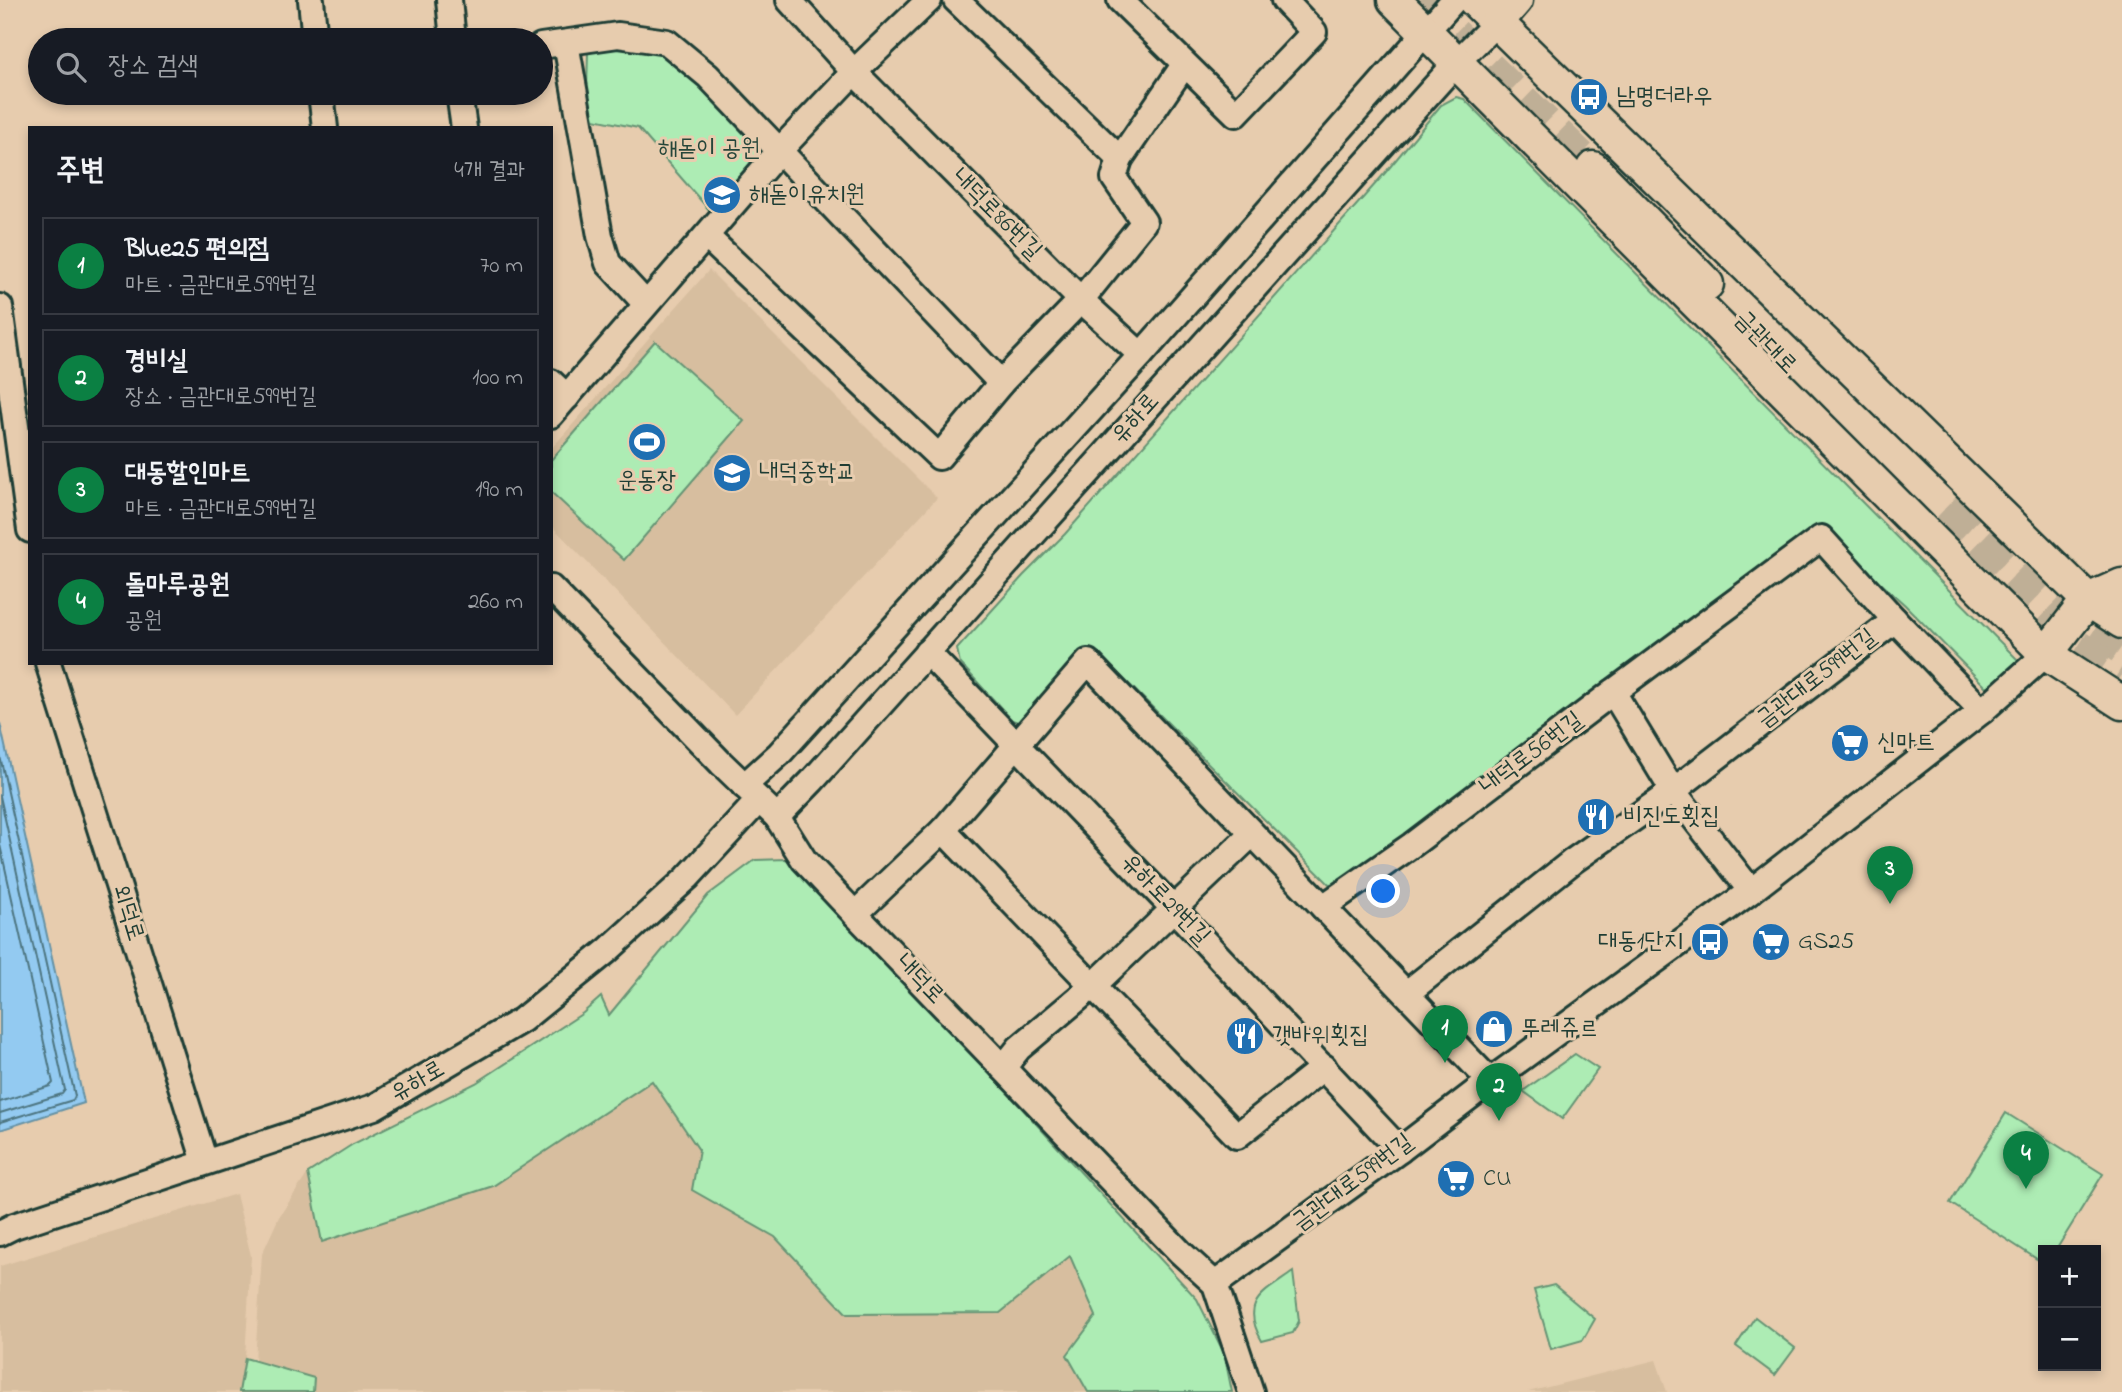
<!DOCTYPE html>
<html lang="ko">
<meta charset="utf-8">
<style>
:root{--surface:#171b24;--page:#242831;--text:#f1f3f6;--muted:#9ea1a6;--line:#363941;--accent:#0b8043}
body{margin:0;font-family:"Indie Flower","Poor Story",sans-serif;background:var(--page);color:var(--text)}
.controls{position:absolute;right:21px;bottom:21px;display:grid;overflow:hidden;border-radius:0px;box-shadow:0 4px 10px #0003}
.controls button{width:63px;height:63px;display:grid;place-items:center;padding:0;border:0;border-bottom:2px solid var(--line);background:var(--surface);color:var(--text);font:35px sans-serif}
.you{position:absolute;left:1384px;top:892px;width:24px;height:24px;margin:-18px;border:5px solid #fff;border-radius:50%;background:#1a73e8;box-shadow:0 0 0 10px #1a73e833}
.badge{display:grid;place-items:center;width:46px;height:46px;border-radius:50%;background:var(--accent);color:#fff;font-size:23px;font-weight:700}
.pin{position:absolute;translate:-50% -58px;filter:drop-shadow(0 2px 4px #0008)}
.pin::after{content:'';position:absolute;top:37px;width:24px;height:21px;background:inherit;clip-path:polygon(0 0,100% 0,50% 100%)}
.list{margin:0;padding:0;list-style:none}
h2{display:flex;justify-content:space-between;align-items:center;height:91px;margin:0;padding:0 28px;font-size:30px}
h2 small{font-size:23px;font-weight:400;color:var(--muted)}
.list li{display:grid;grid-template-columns:46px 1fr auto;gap:21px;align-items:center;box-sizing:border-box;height:98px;margin:0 14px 14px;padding:0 14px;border:2px solid var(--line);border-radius:0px}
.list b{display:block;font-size:26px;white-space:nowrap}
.list p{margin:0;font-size:23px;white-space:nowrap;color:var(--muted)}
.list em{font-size:23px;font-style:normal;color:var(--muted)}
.icon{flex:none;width:38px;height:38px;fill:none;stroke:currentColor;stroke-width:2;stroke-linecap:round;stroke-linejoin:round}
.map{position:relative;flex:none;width:2122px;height:1392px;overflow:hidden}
.search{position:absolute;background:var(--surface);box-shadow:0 4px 10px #0003;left:28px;top:28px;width:525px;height:77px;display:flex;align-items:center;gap:18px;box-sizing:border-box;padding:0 24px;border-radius:38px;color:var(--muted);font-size:26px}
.panel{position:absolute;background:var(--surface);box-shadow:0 4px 10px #0003;left:28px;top:126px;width:525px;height:539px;border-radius:0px}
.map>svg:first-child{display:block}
.built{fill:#d7be9f}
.green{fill:#adecb4;stroke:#669474;stroke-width:2}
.water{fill:#93caf1;stroke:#6592a5;stroke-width:2}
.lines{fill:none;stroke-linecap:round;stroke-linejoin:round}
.shore{stroke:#4d7580;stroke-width:2}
.major-tunnel{stroke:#bfaf96;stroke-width:32;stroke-dasharray:32 16;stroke-linecap:butt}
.minor-casing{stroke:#1f3d34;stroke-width:30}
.major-casing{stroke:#1f3d34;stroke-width:37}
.minor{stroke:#e7ccae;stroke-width:24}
.major{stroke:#e7ccae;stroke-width:32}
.labels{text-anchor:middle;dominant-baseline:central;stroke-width:6;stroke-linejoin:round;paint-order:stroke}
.poi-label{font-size:24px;fill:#1f3d34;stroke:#e7ccae;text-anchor:start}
.park-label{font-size:24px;fill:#26463a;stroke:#e7ccae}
.street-label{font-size:24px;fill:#1f3d34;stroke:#e7ccae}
</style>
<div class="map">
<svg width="2122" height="1392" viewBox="0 0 2122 1392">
<rect width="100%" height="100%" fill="#e7ccae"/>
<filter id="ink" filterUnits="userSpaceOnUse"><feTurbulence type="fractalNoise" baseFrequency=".0143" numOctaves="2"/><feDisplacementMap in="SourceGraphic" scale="14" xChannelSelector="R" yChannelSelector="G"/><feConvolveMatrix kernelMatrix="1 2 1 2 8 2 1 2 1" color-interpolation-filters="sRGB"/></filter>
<g filter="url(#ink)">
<g class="built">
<polygon points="709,270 937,498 735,715 551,525 551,449"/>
<polygon points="652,1081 699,1150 692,1190 775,1237 847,1314 1000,1312 1070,1256 1096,1316 1067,1355 1088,1392 313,1392 313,1378 255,1360 262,1254 279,1217 308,1173 322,1242 493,1186"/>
<polygon points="236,1194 251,1256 245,1358 239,1392 0,1392 0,1266"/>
<polygon points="1656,1360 1667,1392 1528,1392"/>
</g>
<g class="green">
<polygon points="600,46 639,48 667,53 766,148 709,210 638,128 594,119 587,89 588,52"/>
<polygon points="1456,97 1464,99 2018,660 1996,683 1986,687 1905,605 1820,528 1604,685 1343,883 1329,884 1096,651 1026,721 1018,722 1012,720 960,663 957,649 1023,576 1065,534 1385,173 1441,105"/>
<polygon points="655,341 744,421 624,560 551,492 551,460"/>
<polygon points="787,859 902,978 1197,1299 1224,1353 1232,1392 1088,1392 1067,1355 1096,1316 1070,1256 1000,1313 847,1314 775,1237 692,1190 699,1150 652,1081 493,1186 322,1242 308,1173 353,1144 476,1083 583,1013 601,997 609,1015 708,895 755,860"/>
<polygon points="1575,1054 1598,1069 1562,1119 1523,1091"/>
<polygon points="2006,1113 2103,1174 2056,1250 2043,1250 2043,1263 1950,1203"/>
<path d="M1293,1272L1299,1321L1293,1333L1262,1341C1239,1301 1264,1293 1293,1272Z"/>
<polygon points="1554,1285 1595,1319 1583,1340 1551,1349 1534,1290"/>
<polygon points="1755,1317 1795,1348 1775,1375 1736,1346"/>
<polygon points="245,1358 314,1378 313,1392 239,1392"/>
</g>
<polygon class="water" points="0,723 84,1103 0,1130"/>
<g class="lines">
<g class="shore">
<polyline points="0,756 75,1096 73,1100 0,1122"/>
<polyline points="0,796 65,1090 62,1094 0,1113"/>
<polyline points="0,845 53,1083 50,1086 0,1102"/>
</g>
<g class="major-tunnel">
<polyline points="1420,0 1593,168"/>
<polyline points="1955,498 2087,625 2122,649"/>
<polyline points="1936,518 2056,632 2122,675"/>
</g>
<defs>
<g id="minor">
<polyline points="311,0 315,40"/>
<polyline points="449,0 453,40"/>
<polyline points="789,0 854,72 1081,300 1141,355"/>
<polyline points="956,0 1120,159"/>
<polyline points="1120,0 1236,114 1314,32 1284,0"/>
<polyline points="566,43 600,236 608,263 646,304"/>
<polyline points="541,46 618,35 667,42 708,76 1001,383"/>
<polyline points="321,93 325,128"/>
<polyline points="459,93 464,128"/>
<polyline points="707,237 939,457 1001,383 1081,300 1144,222 1114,178 1120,159 1184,65"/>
<polyline points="0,307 30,530"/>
<polyline points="551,382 567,397"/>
<polyline points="551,415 780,150 854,72 929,0"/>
<polyline points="551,588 721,763 777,817 804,860 855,914 1180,1252 1215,1284 1251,1392"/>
<polyline points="927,652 1173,908 1400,1150"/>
<polyline points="48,663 205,1162"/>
<polyline points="1613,692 1673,791 1751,891"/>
<polyline points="744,786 779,754 1141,355 1454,0"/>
<polyline points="777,817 812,781 1456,63 1497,22"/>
<polyline points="943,830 1237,1136 1324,1067"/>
<polyline points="1323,907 1412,845 1613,692 1821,538 1895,620 1982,711"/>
<polyline points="855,914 943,830 1088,662 1490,1081"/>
<polyline points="1407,993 1573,861 1673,791 1895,620"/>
<polyline points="1003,1068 1019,1048 1094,985 1252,834"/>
<polyline points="0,1233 14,1226 374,1107 522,1020 607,951 687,878 759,800"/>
<polyline points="1215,1284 1400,1150 1490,1081 1751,891 1982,711 2046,654"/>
</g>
<g id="major">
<polyline points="1394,0 2046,654 2122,703"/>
<polyline points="1474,0 2088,600 2122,622"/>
<polyline points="1497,22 1516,0"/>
<polyline points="1593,168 1707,284"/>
<polyline points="2046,654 2088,600 2122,585"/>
</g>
</defs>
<use href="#minor" class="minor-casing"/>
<use href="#major" class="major-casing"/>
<use href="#minor" class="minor"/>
<use href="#major" class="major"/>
</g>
</g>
<defs>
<symbol id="bus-disc" viewBox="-11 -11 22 22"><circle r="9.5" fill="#1f6fb2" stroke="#e7ccae"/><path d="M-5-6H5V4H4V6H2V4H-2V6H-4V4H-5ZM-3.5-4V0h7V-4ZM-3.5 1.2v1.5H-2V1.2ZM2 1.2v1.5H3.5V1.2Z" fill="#fff"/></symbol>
<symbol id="school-disc" viewBox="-11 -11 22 22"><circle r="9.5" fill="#1f6fb2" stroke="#e7ccae"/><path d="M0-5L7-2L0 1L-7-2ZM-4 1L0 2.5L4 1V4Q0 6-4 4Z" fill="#fff"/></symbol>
<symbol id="stadium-disc" viewBox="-11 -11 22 22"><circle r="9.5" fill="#1f6fb2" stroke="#e7ccae"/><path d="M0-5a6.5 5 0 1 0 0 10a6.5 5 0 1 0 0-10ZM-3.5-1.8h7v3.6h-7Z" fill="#fff"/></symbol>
<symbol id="supermarket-disc" viewBox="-11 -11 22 22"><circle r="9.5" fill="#1f6fb2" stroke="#e7ccae"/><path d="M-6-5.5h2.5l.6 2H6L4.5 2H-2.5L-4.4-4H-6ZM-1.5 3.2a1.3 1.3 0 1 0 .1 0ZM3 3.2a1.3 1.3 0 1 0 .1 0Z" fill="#fff"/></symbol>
<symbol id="restaurant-disc" viewBox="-11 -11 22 22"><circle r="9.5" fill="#1f6fb2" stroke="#e7ccae"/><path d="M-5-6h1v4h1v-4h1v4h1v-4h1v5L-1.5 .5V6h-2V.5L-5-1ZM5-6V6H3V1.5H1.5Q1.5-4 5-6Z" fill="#fff"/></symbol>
<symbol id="shop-disc" viewBox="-11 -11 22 22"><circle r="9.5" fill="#1f6fb2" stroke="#e7ccae"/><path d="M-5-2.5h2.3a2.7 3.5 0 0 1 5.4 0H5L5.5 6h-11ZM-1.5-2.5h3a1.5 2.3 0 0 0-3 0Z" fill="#fff"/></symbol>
</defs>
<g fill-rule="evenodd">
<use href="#bus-disc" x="1567" y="75" width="44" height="44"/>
<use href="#school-disc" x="700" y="173" width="44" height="44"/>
<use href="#stadium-disc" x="625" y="420" width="44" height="44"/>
<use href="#school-disc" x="710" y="451" width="44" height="44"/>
<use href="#supermarket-disc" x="1828" y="721" width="44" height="44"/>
<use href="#restaurant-disc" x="1574" y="795" width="44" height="44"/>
<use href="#bus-disc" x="1688" y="920" width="44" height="44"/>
<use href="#supermarket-disc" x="1749" y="920" width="44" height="44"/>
<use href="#shop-disc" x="1472" y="1007" width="44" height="44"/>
<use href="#restaurant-disc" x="1223" y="1014" width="44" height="44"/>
<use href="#supermarket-disc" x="1434" y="1157" width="44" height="44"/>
</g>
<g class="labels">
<g class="poi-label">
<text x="1616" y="97">남명더라우</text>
<text x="749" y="195">해돋이유치원</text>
<text x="759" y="473">내덕중학교</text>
<text x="647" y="481" text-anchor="middle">운동장</text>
<text x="1877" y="743">신마트</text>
<text x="1623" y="817">비진도횟집</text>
<text x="1683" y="942" text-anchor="end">대동1단지</text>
<text x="1798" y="942">GS25</text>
<text x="1521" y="1029">뚜레쥬르</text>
<text x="1272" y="1036">갯바위횟집</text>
<text x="1483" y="1179">CU</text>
</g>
<g class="park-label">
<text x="709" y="149">해돋이 공원</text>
</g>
<g class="street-label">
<text transform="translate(996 215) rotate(45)">내덕로86번길</text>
<text transform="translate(1765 343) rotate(46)">금관대로</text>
<text transform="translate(1136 419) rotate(-48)">유하로</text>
<text transform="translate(1817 679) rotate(-38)">금관대로599번길</text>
<text transform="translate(1532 754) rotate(-37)">내덕로56번길</text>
<text transform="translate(1165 900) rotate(46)">유하로29번길</text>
<text transform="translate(127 913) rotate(73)">외덕로</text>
<text transform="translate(919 980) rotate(46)">내덕로</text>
<text transform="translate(418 1082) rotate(-30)">유하로</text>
<text transform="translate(1353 1183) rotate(-37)">금관대로599번길</text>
</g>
</g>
</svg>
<div class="controls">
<button>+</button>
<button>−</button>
</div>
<div class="you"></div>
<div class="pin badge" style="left:1445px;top:1063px">1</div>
<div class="pin badge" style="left:1499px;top:1121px">2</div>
<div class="pin badge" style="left:1890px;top:904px">3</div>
<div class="pin badge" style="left:2026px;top:1189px">4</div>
<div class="search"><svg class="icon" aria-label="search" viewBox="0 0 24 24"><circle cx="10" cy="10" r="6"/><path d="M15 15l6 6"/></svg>장소 검색</div>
<section class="panel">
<h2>주변<small>4개 결과</small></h2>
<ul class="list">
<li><span class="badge">1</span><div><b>Blue25 편의점</b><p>마트 · 금관대로599번길</p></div><em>70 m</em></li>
<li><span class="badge">2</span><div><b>경비실</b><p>장소 · 금관대로599번길</p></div><em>100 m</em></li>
<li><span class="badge">3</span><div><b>대동할인마트</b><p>마트 · 금관대로599번길</p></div><em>190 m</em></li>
<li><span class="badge">4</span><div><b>돌마루공원</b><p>공원</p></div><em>260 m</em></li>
</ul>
</section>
</div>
